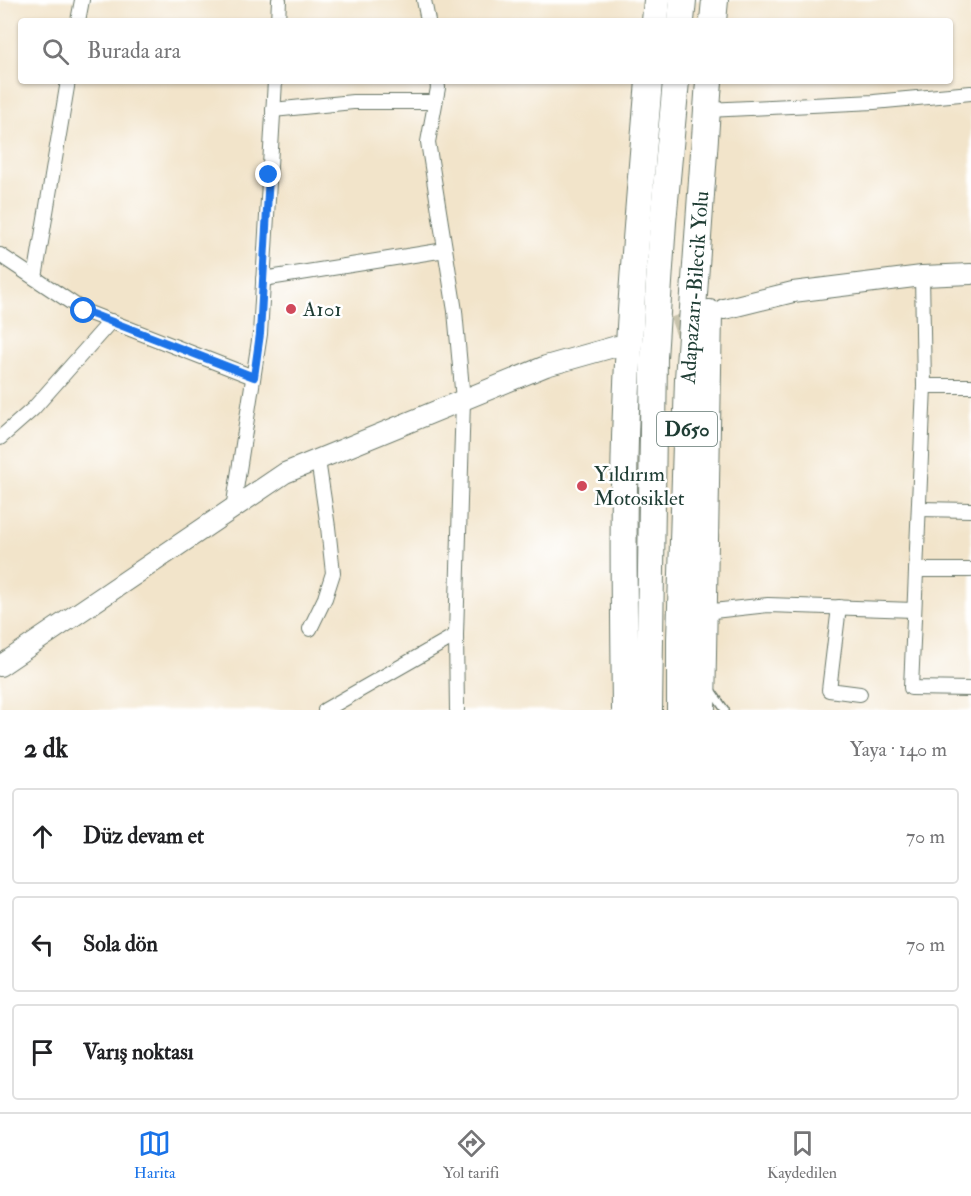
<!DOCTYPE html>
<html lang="tr">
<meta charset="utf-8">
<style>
:root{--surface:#fff;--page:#f6f6f6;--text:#202124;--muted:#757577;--line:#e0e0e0;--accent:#1a73e8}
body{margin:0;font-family:"IM FELL Double Pica",serif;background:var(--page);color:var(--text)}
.stop{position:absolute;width:18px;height:18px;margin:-14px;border:4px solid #1a73e8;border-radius:50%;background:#fff}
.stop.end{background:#1a73e8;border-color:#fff;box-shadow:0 2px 6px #0008}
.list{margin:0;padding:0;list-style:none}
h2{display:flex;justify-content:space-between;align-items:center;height:78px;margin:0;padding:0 24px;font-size:26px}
h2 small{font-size:20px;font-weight:400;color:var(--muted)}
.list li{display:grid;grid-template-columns:39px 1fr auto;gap:18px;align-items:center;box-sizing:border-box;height:96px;margin:0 12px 12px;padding:0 12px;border:2px solid var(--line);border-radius:6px}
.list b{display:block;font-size:22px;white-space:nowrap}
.list em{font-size:20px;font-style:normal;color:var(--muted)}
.icon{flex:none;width:33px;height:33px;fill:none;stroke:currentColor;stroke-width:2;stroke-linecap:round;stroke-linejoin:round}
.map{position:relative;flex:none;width:971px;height:710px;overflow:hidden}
.search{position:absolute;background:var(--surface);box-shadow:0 2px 4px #0004;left:18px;right:18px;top:18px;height:66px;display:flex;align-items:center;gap:15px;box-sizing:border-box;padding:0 21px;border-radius:6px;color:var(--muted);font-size:22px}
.sheet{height:402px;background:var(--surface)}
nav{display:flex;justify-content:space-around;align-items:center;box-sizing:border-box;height:84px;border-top:2px solid var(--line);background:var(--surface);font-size:16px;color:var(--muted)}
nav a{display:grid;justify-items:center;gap:3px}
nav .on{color:var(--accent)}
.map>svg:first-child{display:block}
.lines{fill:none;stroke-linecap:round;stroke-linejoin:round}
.secondary-tunnel{stroke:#c8c3ac;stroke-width:20;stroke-dasharray:20 10;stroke-linecap:butt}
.lane-casing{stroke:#697768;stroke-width:10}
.street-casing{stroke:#697768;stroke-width:16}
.secondary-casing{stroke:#697768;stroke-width:22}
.highway-casing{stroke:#697768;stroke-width:28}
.lane{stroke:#fff;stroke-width:7}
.street{stroke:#fff;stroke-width:14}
.secondary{stroke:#fff;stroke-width:20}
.highway{stroke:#fff;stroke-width:26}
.route{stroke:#1a73e8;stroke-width:8}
.poi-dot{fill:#d1495b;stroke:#fff;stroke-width:2}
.labels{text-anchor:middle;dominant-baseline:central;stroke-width:5;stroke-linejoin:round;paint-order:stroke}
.shield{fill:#fff;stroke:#627771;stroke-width:1.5}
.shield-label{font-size:20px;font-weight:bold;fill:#1f3d34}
.street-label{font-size:21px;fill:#1f3d34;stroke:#fff}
.poi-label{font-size:21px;fill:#1f3d34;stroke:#fff;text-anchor:start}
</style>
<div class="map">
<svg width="971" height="710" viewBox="0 0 971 710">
<rect width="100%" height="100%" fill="#fff"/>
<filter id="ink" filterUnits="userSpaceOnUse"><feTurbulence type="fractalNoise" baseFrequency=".0167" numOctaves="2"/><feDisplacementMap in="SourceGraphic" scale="12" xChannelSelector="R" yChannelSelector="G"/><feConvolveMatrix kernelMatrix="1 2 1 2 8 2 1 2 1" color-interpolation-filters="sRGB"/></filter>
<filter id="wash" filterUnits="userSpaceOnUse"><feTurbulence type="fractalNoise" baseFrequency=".008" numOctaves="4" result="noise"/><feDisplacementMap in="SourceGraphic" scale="24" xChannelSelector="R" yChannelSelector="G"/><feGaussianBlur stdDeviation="1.35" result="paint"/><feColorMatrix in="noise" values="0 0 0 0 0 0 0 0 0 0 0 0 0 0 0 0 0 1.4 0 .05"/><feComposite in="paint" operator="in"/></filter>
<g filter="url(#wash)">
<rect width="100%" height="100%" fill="#f2e4ca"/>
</g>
<g filter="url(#ink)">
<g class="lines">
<polyline class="secondary-tunnel" points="645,337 705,316"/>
<defs>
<polyline id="lane" points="711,690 725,710"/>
<g id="street">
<polyline points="424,0 428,21"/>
<polyline points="78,21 82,0"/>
<polyline points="278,21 279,0"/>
<polyline points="437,81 438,88 428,142 455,311 463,400 456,635 457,710"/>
<polyline points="273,110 353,102 435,102"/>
<polyline points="707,110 874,102 971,93"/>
<polyline points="0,255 84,311 253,377"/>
<polyline points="922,276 924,386 911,688 971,689"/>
<polyline points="35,278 68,81"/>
<polyline points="263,279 445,250"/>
<polyline points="924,386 971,386"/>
<polyline points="0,438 33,409 111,321"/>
<polyline points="233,509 260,334 275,81"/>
<polyline points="919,509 971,510"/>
<polyline points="916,570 971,570"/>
<polyline points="839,607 829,690 860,694"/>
<polyline points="704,612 768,605 914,610"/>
<polyline points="310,629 325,598 333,573 328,527 318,460"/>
<polyline points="325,710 456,635"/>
</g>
<g id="secondary">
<polyline points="724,309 793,292 922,276 971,274"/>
<polyline points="0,666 285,473 546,366 617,346"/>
</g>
<g id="highway">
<polyline points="655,21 657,0"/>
<polyline points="681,21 683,0"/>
<polyline points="713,21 715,0"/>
<path d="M625,710C624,610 622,509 626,409C630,299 640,190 649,81"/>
<polyline points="649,710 654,358 663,222 676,81"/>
<path id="s1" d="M680,710V639L688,379L709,81"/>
<polyline points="702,710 709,313"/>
</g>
</defs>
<use href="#lane" class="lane-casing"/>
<use href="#street" class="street-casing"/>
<use href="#secondary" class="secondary-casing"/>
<use href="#highway" class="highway-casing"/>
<use href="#lane" class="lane"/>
<use href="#street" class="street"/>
<use href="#secondary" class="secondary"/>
<use href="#highway" class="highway"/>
</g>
</g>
<g class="lines" filter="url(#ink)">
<polyline class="route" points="84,311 254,377 260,334 269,175"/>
</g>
<g class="poi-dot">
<circle cx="291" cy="309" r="6"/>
<circle cx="582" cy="486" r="6"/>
</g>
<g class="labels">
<rect class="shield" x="657" y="412" width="60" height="34" rx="4.5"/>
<g class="shield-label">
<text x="687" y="429">D650</text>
</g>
<g class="street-label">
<text stroke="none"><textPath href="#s1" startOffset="423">Adapazarı-Bilecik Yolu</textPath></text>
</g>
<g class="poi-label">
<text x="303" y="309">A101</text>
<text x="594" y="474">Yıldırım<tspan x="594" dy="24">Motosiklet</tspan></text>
</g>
</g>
</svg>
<div class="stop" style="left:84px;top:311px"></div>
<div class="stop end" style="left:269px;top:175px"></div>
<div class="search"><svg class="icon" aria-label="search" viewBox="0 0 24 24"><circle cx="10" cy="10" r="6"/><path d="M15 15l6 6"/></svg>Burada ara</div>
</div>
<section class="sheet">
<h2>2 dk<small>Yaya · 140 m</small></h2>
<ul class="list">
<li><svg class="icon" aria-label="ahead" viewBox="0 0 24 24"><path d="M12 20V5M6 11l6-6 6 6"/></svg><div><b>Düz devam et</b></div><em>70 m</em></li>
<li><svg class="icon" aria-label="left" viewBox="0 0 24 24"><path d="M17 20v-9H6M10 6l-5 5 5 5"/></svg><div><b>Sola dön</b></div><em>70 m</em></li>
<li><svg class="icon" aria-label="arrive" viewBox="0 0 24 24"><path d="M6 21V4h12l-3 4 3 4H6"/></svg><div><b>Varış noktası</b></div></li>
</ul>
</section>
<nav>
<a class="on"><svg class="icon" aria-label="map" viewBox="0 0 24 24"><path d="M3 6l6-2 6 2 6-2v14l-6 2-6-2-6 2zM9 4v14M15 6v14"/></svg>Harita</a>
<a><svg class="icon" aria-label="directions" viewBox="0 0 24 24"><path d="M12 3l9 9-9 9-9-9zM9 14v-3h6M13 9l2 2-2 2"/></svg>Yol tarifi</a>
<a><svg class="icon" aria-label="saved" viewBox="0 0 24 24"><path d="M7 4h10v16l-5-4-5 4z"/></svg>Kaydedilen</a>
</nav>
